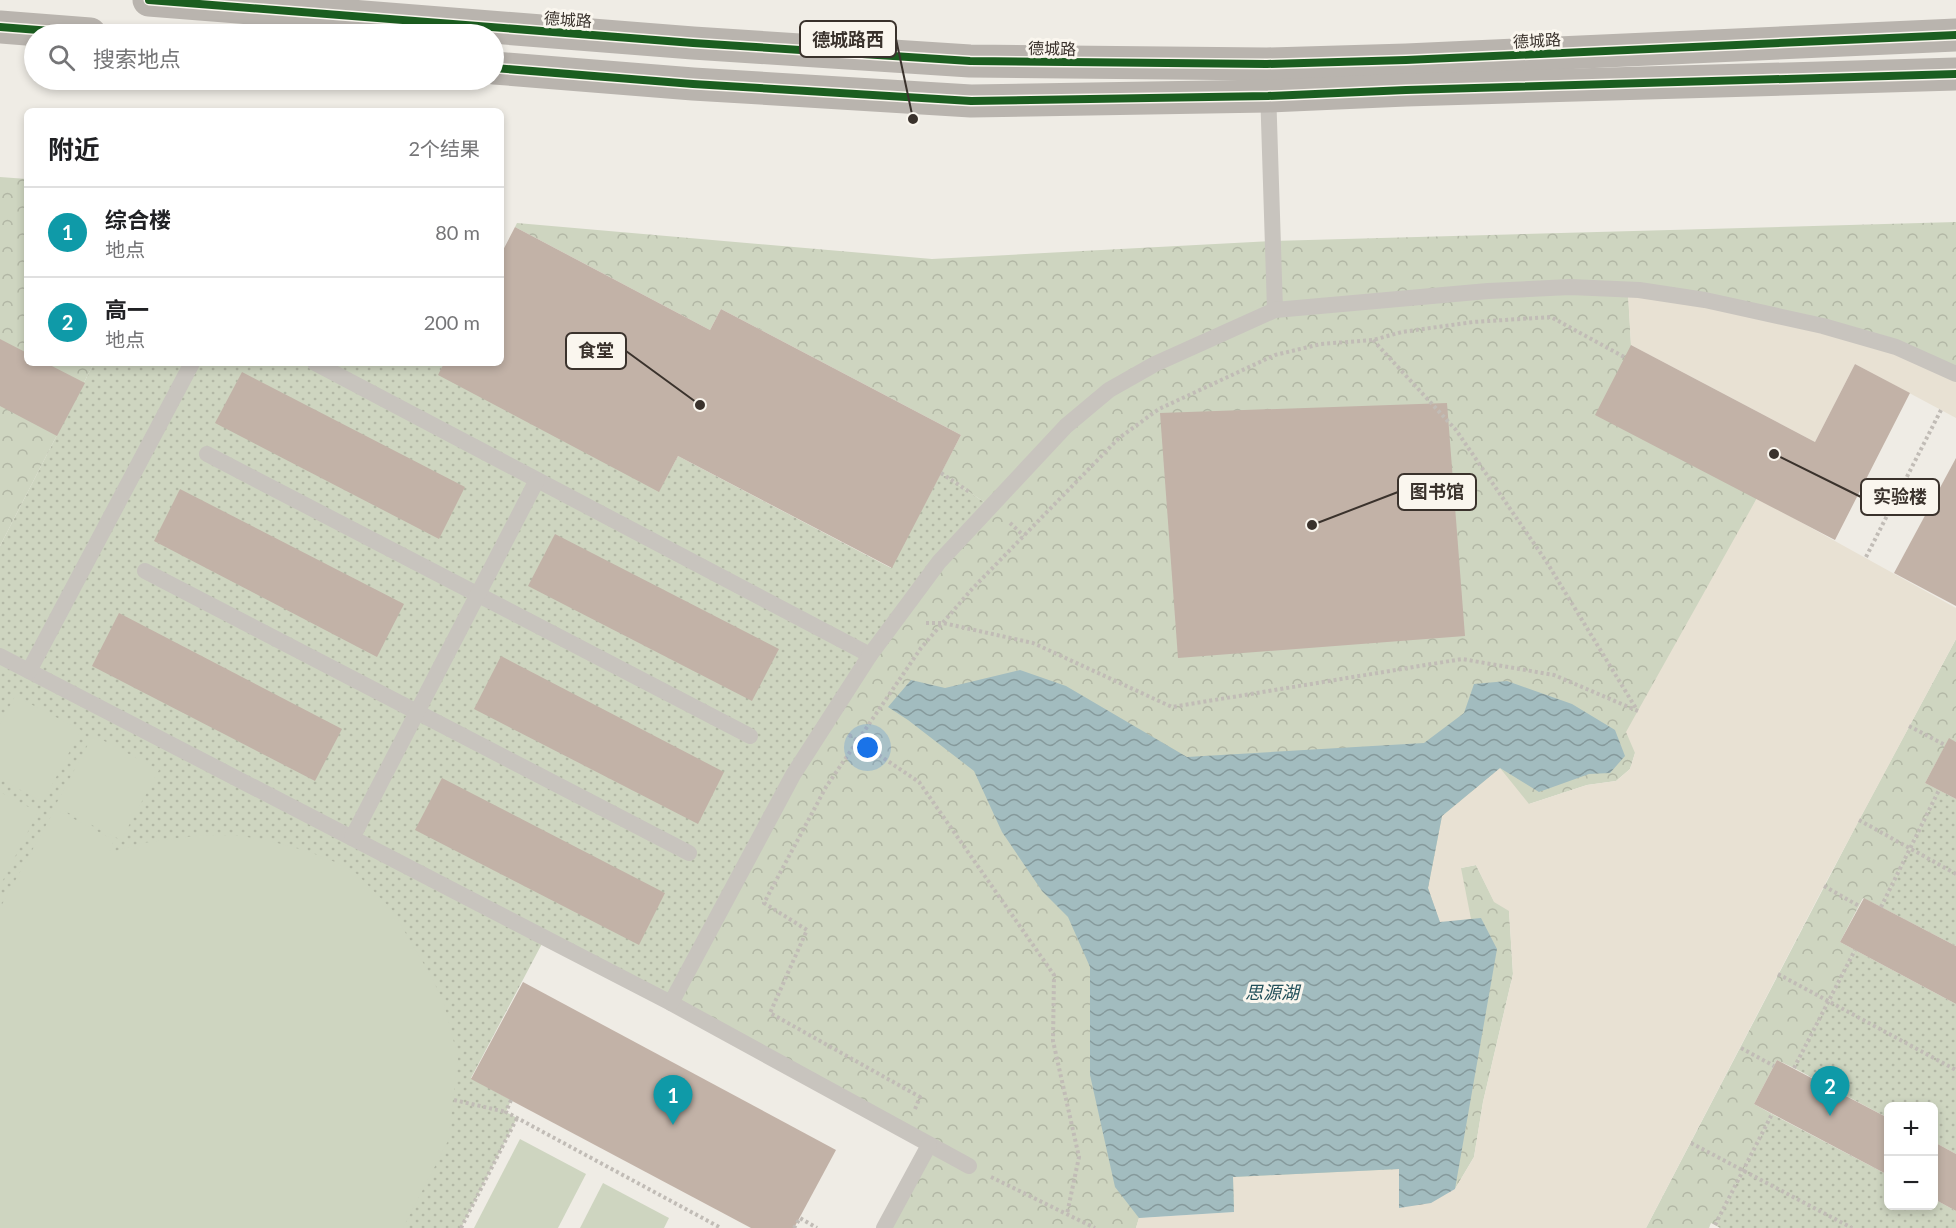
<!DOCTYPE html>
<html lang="zh">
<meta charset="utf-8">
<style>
:root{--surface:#fff;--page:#f6f6f6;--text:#202124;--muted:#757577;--line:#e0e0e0;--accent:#0b8043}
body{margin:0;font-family:Lato,"Noto Sans SC",sans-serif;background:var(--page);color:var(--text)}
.controls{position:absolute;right:18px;bottom:18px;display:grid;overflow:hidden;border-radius:9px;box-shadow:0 3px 9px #0003}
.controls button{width:54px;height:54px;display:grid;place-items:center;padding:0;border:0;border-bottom:2px solid var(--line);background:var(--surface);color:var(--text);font:30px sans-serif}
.you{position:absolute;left:868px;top:748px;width:21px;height:21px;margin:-15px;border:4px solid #fff;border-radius:50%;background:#1a73e8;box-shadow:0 0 0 9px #1a73e833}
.badge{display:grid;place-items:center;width:39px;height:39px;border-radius:50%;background:var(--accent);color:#fff;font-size:20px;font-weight:700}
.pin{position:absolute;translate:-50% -50px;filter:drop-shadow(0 2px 3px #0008)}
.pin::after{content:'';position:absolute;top:32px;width:21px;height:18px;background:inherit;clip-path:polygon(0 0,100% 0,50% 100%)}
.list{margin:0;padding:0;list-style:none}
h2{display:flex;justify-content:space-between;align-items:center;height:78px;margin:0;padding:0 24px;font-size:26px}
h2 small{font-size:20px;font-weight:400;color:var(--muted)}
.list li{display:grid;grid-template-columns:39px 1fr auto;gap:18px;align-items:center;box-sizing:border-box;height:90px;padding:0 24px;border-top:2px solid var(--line)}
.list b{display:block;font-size:22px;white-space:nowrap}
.list p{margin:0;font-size:20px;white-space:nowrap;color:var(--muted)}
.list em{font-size:20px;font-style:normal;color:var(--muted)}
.icon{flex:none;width:33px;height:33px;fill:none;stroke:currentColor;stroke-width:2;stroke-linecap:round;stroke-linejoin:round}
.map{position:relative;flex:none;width:1956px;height:1228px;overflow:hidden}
.search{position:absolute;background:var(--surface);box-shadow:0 3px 9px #0003;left:24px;top:24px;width:480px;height:66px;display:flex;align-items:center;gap:15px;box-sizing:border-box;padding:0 21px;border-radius:33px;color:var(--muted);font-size:22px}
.panel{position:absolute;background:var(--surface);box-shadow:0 3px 9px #0003;left:24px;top:108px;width:480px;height:258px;border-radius:9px}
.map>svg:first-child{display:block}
.green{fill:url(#green-dots)}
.forest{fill:url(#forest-crowns)}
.pitch{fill:#ced5c0}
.plaza{fill:#e8e1d3}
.water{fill:url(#water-waves)}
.building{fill:#c2b2a7}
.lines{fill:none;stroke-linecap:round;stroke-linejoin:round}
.path{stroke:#c1bcb6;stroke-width:4;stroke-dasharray:3 3;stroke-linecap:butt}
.lane{stroke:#c8c4be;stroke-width:16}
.secondary{stroke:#b9b4ae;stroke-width:33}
.cycleway-casing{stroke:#faf6ee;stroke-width:11}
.cycleway{stroke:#1b5e20;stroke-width:8}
.labels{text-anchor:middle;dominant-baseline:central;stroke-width:6;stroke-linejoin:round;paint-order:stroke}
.street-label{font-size:16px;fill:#3a322c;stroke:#faf6ee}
.water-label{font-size:18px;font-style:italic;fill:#22505a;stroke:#faf6ee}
.leader{fill:none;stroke:#3a322c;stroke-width:2}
.callout-dot{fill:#3a322c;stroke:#faf6ee;stroke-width:2}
.callout{fill:#faf6ee;stroke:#3a322c;stroke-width:2}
.callout-label{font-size:18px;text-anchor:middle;font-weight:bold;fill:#3a322c}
</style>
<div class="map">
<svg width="1956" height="1228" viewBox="0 0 1956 1228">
<defs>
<pattern id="green-dots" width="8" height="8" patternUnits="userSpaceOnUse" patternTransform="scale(1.5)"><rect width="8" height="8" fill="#ced5c0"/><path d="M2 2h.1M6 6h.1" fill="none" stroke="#b2b7a5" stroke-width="1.8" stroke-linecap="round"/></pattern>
<pattern id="forest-crowns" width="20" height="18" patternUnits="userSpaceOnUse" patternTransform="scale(1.5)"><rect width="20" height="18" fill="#ced5c0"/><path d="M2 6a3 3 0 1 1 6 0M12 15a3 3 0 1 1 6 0" fill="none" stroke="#b2b7a5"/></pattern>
<pattern id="water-waves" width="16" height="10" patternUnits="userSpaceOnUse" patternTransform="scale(1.5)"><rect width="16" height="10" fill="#a2bcbf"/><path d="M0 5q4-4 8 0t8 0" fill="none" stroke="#85999b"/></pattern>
</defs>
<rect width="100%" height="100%" fill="#efece5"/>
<g class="green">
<polygon points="94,363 444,363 441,370 659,491 678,456 891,568 941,473 990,506 671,1003 545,938 471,1078 511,1100 506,1112 517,1118 461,1228 0,1228 0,546"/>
<polygon points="1939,790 1956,799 1956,946 1881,907"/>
<polygon points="1855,950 1956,1004 1956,1154 1934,1142 1934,1106 1888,1106 1888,1118 1794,1068"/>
<polygon points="1772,1114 1888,1175 1888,1206 1934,1206 1934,1199 1956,1211 1956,1228 1720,1228 1715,1225"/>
</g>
<g class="forest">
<polygon points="0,177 27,179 27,363 94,363 0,546"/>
<polygon points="1956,222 1956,374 1628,290 1631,345 1757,498 1635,753 1630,769 1616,781 1587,785 1529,804 1461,868 1476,865 1494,901 1509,910 1513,974 1483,1102 1474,1157 1455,1189 1139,1218 1136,1228 884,1228 928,1145 671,1003 828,721 990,506 941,473 961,435 721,309 710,330 515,227 517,223 932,259 1272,241"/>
<polygon points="1956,639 1956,742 1949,739 1925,783 1939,790 1881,907 1863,898 1840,942 1855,950 1794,1068 1777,1060 1754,1104 1772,1114 1715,1225 1711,1223 1709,1228 1646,1228 1859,820"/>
</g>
<g class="pitch">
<polygon points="15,696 81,730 43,802 0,779 0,724"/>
<polygon points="93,735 159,770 121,840 55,806"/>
<polygon points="0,792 38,812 0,886"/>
<polygon points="55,809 114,840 109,853 143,843 201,835 241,836 266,840 307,851 335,862 357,874 392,910 428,971 443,1000 458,1058 448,1141 403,1228 0,1228 0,908"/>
<polygon points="520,1139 586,1174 558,1228 474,1228"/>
<polygon points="603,1183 669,1218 664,1228 580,1228"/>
</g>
<g class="plaza">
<polygon points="1628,295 1692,303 1882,346 1956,380 1956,418 1855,364 1815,442 1631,345"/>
<polygon points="1757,498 1956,608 1956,639 1824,886 1646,1228 1136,1228 1139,1218 1234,1212 1233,1177 1400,1169 1399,1207 1431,1202 1455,1189 1474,1157 1483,1102 1513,974 1509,911 1494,902 1476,865 1461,868 1471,919 1440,923 1428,888 1442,816 1500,768 1529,804 1587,785 1616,781 1630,769 1635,753 1626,732"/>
</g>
<polygon class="water" points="1020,670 1066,686 1187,757 1424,743 1464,713 1474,684 1507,681 1572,704 1615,730 1625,756 1610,773 1589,774 1539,792 1500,768 1442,816 1428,888 1440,922 1481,918 1497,949 1455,1189 1431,1203 1399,1208 1399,1169 1233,1177 1234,1212 1139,1218 1115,1187 1090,1075 1090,967 1068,917 1042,891 1002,832 974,771 908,720 888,707 911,680 945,688"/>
<g class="building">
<polygon points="515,227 710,330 721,309 961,435 892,568 678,456 659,492 438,375 444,363 501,363 501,254"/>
<polygon points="0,339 27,353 27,363 46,363 85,383 57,436 0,406"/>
<polygon points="1631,345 1815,442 1855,364 1910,393 1835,540 1595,415"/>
<polygon points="242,372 465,487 439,539 215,423"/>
<polygon points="1447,403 1465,636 1178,658 1160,413"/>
<polygon points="1956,458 1956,606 1894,573"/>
<polygon points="180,489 404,604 377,657 154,541"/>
<polygon points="555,534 779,649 752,701 528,586"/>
<polygon points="119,613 342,729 315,781 92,666"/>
<polygon points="501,656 724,772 698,824 474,709"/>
<polygon points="1949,738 1956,742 1956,799 1925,783"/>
<polygon points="442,778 665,893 639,945 415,830"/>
<polygon points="1864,898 1956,946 1956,1004 1840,942"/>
<polygon points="523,982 836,1150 794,1228 751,1228 471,1079"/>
<polygon points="1777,1060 1888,1118 1888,1175 1754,1104"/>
<polygon points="1934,1142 1956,1154 1956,1211 1934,1199"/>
</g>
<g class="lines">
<g class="path">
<polyline points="1373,340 1456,430 1546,561 1637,710"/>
<polyline points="941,473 971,493"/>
<polyline points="1010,523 1024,536"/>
<polyline points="1866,557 1941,410"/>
<polyline points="926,623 943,623 1033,643 1172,707 1462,659 1554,675 1638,711"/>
<polyline points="1909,726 1945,745"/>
<polyline points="849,735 919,782 1054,975 1053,1041 1079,1157 1067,1214"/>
<polyline points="1859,820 1956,874"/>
<polyline points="1824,886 1859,906"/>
<polyline points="1881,907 1939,790"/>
<polyline points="1778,974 1956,1070"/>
<polyline points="1741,1048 1774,1066"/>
<polyline points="1794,1068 1855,950"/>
<polyline points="454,1100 506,1112"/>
<polyline points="511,1100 506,1112 721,1228"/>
<polyline points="915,1109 920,1097 770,1013 807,930 764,903 826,787 921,648 972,589 1119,438 1159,409 1275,355 1321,344 1373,340 1402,332 1473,322 1551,317 1626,358"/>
<polyline points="1691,1143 1852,1228"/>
<polyline points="991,1177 1095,1228"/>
<polyline points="1715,1225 1772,1114"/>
<polyline points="461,1228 517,1118"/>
<polyline points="794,1228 800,1218 817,1228"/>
</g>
<g class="lane">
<polyline points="1268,89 1275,310"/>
<polyline points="315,363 870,655"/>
<polyline points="207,454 750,736"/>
<polyline points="145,571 689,853"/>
<polyline points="0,656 671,1003 969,1166"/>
<polyline points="29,671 192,363"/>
<polyline points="352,838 537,480"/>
<polyline points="671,1003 793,775 870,655 939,562 1066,426 1109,390 1155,364 1275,310 1488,291 1570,287 1639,290 1705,300 1823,326 1896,347 1956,374"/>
<polyline points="884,1228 929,1145"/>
</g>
<g class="secondary">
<polyline points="149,0 693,43 970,61 1267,64 1406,60 1956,35"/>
<polyline points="0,27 90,34"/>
<polyline points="494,68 693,84 971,101 1268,96 1406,90 1956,74"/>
</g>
<defs>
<g id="cycleway">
<polyline points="149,0 693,43 970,61 1267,64 1406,60 1956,35"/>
<polyline points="0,27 90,34"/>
<polyline points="494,68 693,84 971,101 1268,96 1406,90 1956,74"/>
</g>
</defs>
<use href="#cycleway" class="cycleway-casing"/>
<use href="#cycleway" class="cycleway"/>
</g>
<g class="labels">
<g class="street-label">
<text transform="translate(568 19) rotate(4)">德城路</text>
<text transform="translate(1537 40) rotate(-3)">德城路</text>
<text transform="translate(1052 48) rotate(1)">德城路</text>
</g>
<g class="water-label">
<text x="1272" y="992">思源湖</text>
</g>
</g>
<path class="leader" d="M913 119L896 39M700 405L626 351M1312 525L1398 492M1774 454L1861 497"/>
<g class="callout-dot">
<circle cx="913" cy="119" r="6"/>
<circle cx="700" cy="405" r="6"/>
<circle cx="1312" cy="525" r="6"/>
<circle cx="1774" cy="454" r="6"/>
</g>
<g class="callout">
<rect x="800" y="21" width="96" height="36" rx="6"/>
<rect x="566" y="333" width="60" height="36" rx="6"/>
<rect x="1398" y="474" width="78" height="36" rx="6"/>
<rect x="1861" y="479" width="78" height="36" rx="6"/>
</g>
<g class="callout-label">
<text x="848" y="46">德城路西</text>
<text x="596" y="357">食堂</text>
<text x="1437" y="498">图书馆</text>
<text x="1900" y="503">实验楼</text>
</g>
</svg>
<div class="controls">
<button>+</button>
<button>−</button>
</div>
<div class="you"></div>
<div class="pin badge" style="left:673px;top:1125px;background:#0f9aa8">1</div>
<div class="pin badge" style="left:1830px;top:1116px;background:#0f9aa8">2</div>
<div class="search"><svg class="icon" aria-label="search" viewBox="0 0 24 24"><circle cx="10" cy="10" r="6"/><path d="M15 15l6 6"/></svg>搜索地点</div>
<section class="panel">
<h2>附近<small>2个结果</small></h2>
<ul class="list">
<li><span class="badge" style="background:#0f9aa8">1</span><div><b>综合楼</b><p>地点</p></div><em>80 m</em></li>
<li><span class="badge" style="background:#0f9aa8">2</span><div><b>高一</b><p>地点</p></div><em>200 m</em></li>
</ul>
</section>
</div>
